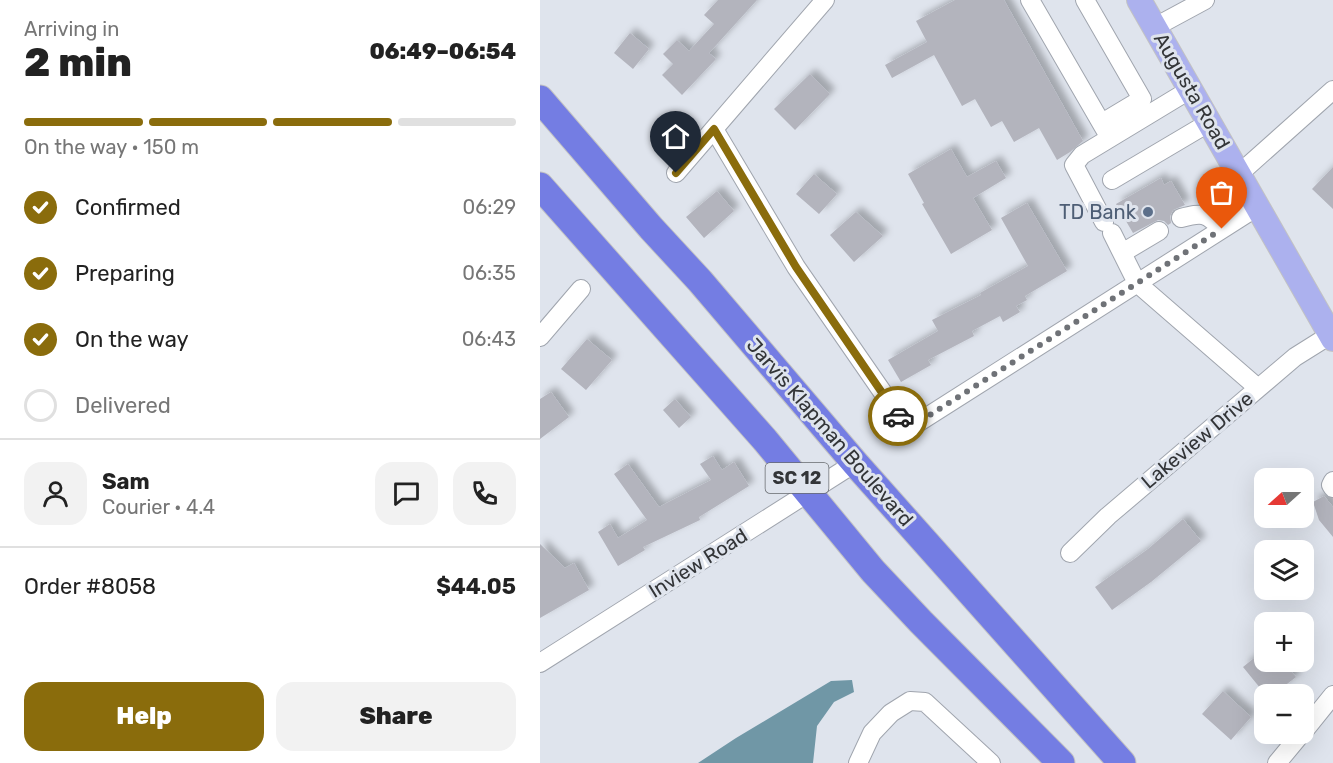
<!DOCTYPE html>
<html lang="en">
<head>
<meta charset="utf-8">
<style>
	body { margin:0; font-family:Rubik,sans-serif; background:#f2f2f2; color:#222; height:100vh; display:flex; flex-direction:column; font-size:22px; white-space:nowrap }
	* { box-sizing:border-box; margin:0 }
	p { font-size:20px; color:#767676 }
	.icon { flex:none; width:33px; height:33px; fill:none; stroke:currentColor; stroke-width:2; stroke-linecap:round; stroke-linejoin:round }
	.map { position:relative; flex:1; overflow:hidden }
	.sheet { display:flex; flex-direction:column; background:#fff; width:540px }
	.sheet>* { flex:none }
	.needle { width:39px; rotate:249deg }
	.buttons { position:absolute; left:714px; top:468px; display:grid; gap:12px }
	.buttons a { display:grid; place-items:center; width:60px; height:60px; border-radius:12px; background:#fff; box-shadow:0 6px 24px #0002; font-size:30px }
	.pin { position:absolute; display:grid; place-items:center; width:51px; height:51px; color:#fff; margin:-62px -26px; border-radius:50% 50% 50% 0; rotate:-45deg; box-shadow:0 0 6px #0007 }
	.pin .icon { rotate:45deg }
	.courier { position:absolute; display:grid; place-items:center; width:60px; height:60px; margin:-30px; border:4px solid #8a6c0c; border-radius:50%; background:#fff; color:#222; box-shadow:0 2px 8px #0007 }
	.head em { font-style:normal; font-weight:800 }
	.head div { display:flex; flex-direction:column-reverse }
	.head { display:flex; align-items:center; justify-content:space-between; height:102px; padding:0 24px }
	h1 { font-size:39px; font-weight:800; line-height:45px }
	.bar { display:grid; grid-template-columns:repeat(4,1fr); gap:9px 6px; align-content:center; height:72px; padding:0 24px }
	.bar i { height:8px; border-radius:4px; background:#e0e0e0 }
	.bar .active { background:#8a6c0c }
	.bar p { grid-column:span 4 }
	.line { display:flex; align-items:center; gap:15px; padding:0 24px; border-top:2px solid #e0e0e0 }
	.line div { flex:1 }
	.round { display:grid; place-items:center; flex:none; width:63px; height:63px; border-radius:18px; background:#f2f2f2 }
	ol { padding:0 24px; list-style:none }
	li { display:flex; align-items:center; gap:18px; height:66px }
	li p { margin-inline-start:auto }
	li .icon { padding:6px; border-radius:50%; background:#8a6c0c; color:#fff; stroke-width:4 }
	li:last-child { color:#767676 }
	li i { width:33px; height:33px; border:3px solid #e0e0e0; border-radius:50% }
	.primary-button { display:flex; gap:12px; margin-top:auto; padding:12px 24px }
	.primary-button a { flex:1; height:69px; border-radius:18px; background:#8a6c0c; color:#fff; font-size:24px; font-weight:800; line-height:69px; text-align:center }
	.primary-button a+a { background:#f2f2f2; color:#222 }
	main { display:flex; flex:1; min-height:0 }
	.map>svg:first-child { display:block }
</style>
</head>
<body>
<main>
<section class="sheet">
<div class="head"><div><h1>2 min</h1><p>Arriving in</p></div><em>06:49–06:54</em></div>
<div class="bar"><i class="active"></i><i class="active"></i><i class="active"></i><i></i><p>On the way · 150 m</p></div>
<ol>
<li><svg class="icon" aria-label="check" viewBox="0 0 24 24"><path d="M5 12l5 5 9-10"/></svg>Confirmed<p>06:29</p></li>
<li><svg class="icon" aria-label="check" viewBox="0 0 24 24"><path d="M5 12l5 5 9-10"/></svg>Preparing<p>06:35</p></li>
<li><svg class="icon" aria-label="check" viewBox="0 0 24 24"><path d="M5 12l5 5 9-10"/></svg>On the way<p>06:43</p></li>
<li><i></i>Delivered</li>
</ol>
<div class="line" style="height:108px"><a class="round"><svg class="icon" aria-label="person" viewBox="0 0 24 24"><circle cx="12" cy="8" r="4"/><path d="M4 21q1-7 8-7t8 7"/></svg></a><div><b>Sam</b><p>Courier · 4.4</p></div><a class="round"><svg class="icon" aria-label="chat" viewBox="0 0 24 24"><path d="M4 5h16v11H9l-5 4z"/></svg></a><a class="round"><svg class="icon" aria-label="phone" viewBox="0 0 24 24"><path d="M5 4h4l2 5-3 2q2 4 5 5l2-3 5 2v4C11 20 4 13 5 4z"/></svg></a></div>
<div class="line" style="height:78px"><div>Order #8058</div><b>$44.05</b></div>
<div class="primary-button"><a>Help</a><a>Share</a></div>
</section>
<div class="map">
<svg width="793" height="763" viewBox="0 0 793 763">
	<defs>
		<filter id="shadow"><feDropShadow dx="5.5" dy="-5.5" stdDeviation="3" flood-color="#0004"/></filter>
	</defs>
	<rect width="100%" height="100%" fill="#dfe4ed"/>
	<path fill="#7097a6" d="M312 680 314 692 294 702 277 726 273 763H158L196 738 291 681Z"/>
	<path fill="#b3b4bd" filter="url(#shadow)" d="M178 0H217L169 53 176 59 142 95 122 75 133 64 123 54 137 40 149 51 174 24 164 15Z
		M415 0H464L543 141 530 152 517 160 499 128 474 142 462 121 451 127 435 99 422 106 394 55 352 78 345 65 387 42 376 21Z
		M90 33 109 49 93 69 74 53Z
		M270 74 290 94 255 130 234 109Z
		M411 149 427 177 456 161 466 178 433 198 452 230 411 254 382 204 384 203 368 174Z
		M793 167V209L772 189Z
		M274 174 297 194 279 214 256 194Z
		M621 178 624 185 631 181 645 205 633 210 630 216 631 223 628 225 624 221 618 220 593 233 576 204Z
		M177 191 194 211 164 238 146 217Z
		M487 203 527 271 485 296 487 300 476 306 480 312 463 322 460 316 432 331 434 336 388 360 391 365 361 382 348 360 398 331 392 320 441 295 440 293 488 266 461 218Z
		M316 212 343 236 314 262 290 235Z
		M47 339 72 360 46 390 21 369Z
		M11 392 29 417 0 439V399Z
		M135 399 151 417 139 428 123 410Z
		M173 456 182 470 194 462 209 486 159 517 160 520 103 547 105 550 78 566 58 532 70 524 78 538 107 520 74 474 88 464 119 507 171 480 160 464Z
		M784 496 793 507V537L779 520 773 502Z
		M643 519 661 541 611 582 572 610 555 587 608 549Z
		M0 544 25 568 34 563 49 590 0 618Z
		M724 650V662H743L756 677 734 694H725L703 667Z
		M683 691 711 717 691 740 662 714Z"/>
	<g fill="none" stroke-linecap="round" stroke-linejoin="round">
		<g stroke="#a0a5ae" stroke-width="20">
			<path id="minor" d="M490 0 567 133
				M545 0 602 99 562 123
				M615 27 665 0
				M174 129 256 267 368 429 717 207
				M136 173 285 0
				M700 173 793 90
				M572 180 670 122
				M641 218C663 212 666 213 682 229
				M564 222 534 165 542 155 651 89
				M572 233 597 283 718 388
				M582 253 619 231
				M0 337 41 289
				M793 481 791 485 793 488
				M530 553 568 516 755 357 790 335
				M0 663 315 463
				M764 731 793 695
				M318 763 332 733 351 713 370 701 385 702 451 763
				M737 763 761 734"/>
		</g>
		<g stroke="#c2c2c3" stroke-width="26">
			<path id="major" d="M599 0 793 339"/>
		</g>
		<g stroke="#c2c2c3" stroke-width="29">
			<path id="highway" d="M0 99 111 228 160 281 315 463 582 763
				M0 186 225 440 333 571 381 622 521 763"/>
		</g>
		<use href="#minor" stroke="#fff" stroke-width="18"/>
		<use href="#major" stroke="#acb1ee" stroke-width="24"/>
		<use href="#highway" stroke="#747de3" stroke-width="27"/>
	</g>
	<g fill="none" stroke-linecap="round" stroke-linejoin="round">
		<path stroke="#6f7277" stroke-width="6" stroke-dasharray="0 10.8" d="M358 416 368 429 682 229"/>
		<path stroke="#8a6c0c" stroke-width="8" d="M136 173 174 129 256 267 358 416"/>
	</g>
	<circle fill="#5c6f8a" stroke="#dfe4ed" stroke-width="2" cx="608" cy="212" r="6"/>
	<g text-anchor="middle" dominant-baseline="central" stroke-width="6" stroke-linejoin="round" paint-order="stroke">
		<rect fill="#dfe4ed" stroke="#676a6e" stroke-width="1.5" x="225.5" y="463" width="63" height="30" rx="4.5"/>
		<g font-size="18" font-weight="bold" fill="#333538">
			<text x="257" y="478">SC 12</text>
		</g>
		<g font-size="20" fill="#333538" stroke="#dfe4ed">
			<text transform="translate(652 91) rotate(60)">Augusta Road</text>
			<text transform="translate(290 432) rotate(49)">Jarvis Klapman Boulevard</text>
			<text transform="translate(657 440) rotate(-40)">Lakeview Drive</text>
			<text transform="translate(158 563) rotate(-32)">Inview Road</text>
		</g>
		<g font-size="20" fill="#4e5e75" stroke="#dfe4ed" text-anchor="end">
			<text x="596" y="212">TD Bank</text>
		</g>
	</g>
</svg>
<div class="buttons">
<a><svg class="needle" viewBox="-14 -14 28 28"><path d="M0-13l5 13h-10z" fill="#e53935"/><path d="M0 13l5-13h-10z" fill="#767676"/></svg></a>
<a><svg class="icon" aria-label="layers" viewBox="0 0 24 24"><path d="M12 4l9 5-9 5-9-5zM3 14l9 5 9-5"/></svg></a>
<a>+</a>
<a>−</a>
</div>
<div class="pin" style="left:682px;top:229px;background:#ea580c"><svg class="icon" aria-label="bag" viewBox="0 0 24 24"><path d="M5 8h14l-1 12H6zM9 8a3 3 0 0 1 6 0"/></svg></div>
<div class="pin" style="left:136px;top:173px;background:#1f2937"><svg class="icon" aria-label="home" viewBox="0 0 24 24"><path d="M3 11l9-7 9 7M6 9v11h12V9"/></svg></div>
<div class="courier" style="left:358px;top:416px"><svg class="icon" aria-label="car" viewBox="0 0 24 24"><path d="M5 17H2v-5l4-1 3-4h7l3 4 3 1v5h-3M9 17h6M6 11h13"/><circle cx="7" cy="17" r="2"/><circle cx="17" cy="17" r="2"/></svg></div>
</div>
</main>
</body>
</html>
